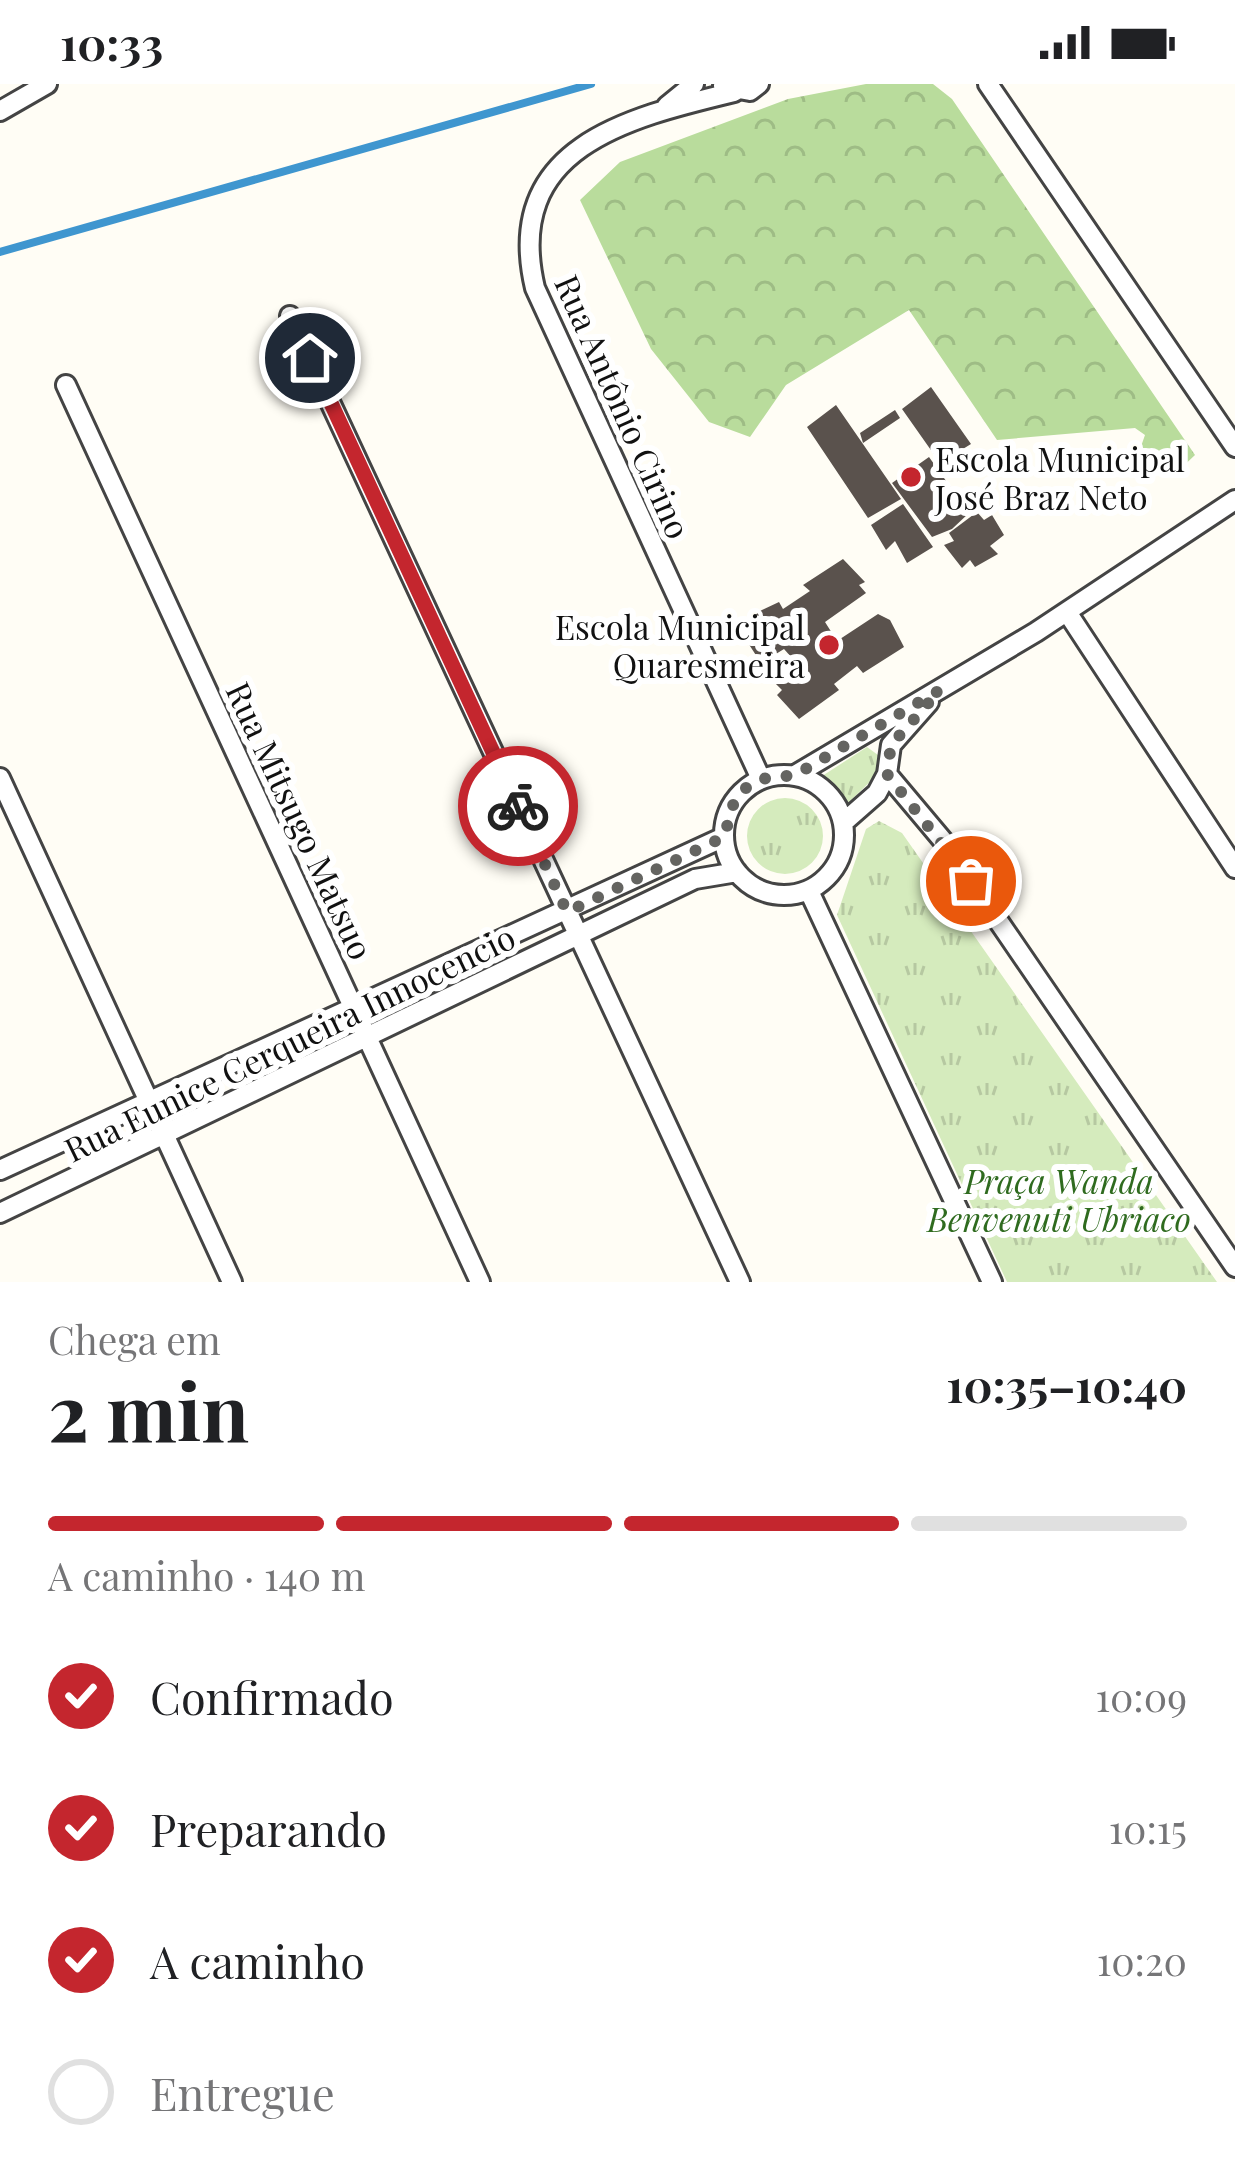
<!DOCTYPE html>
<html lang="pt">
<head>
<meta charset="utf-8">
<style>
	body { margin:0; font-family:"Playfair Display",serif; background:#f2f2f2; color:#202124; height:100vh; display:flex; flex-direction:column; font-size:45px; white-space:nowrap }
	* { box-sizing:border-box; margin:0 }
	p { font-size:39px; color:#757577 }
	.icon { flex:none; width:66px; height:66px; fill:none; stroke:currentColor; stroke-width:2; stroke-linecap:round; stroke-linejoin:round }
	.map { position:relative; height:1198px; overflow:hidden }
	.drawer { display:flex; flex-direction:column; background:#fff; flex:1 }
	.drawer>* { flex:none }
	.pin { position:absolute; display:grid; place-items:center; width:102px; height:102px; color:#fff; margin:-51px; border:6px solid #fff; border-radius:50%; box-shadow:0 3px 12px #0007 }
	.courier { position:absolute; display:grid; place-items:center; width:120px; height:120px; margin:-60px; border:9px solid #c4262e; border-radius:50%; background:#fff; color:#222; box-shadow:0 3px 15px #0007 }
	.headline em { font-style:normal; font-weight:700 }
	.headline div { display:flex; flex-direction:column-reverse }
	.headline { display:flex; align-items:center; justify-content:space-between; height:204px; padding:0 48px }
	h1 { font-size:78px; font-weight:700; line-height:90px }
	.bar { display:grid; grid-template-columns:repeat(4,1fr); gap:18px 12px; align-content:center; height:144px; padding:0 48px }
	.bar i { height:15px; border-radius:9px; background:#e0e0e0 }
	.bar .current { background:#c4262e }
	.bar p { grid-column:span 4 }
	ol { padding:0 48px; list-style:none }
	li { display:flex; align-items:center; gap:36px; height:132px }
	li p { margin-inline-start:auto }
	li .icon { padding:12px; border-radius:50%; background:#c4262e; color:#fff; stroke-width:4 }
	li:last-child { color:#757577 }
	li i { width:66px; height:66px; border:6px solid #e0e0e0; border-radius:50% }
	.status { display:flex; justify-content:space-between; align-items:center; height:84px; padding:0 60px; background:#fff; direction:ltr }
	.status svg { height:33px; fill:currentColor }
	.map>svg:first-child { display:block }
</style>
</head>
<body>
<div class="status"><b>10:33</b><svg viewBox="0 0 49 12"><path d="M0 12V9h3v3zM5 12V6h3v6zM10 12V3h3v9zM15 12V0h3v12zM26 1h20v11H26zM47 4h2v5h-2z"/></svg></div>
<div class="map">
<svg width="1235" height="1198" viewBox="0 0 1235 1198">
	<defs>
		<pattern id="grass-tufts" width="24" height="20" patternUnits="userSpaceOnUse" patternTransform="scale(3)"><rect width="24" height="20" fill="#d5ebbd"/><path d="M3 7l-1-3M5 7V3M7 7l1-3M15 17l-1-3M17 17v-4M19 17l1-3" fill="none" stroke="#b6c8a1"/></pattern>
		<pattern id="forest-crowns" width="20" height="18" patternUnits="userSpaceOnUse" patternTransform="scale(3)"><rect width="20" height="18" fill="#b9dc9c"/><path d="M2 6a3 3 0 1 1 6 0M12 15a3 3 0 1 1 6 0" fill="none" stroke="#9ebc85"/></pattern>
	</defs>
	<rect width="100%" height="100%" fill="#fffdf5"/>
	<path fill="url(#grass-tufts)" d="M867 663 878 671 876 692 846 721 816 696Z
		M747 752a38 38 0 1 1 76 0a38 38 0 1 1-76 0Z
		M879 737 902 749 1217 1198H1007L837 831 866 745Z"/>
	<path fill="url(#forest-crowns)" d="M866 0H933L952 15 1195 371 1174 391 1147 383 1138 371 1145 351 1135 344 997 356 909 226 786 301 750 353 709 338 651 265 580 116 620 78 788 15Z"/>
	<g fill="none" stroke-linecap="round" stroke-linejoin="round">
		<path stroke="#3f96cf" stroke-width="8" d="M0 168 591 0"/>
	</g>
	<path fill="#5a524d" d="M931 303 971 360 940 379 902 325Z
		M836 321 901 415 868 434 807 343Z
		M895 326 900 334 863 359 860 349Z
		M929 373 969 429 952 445 932 453 892 399Z
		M903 420 933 463 907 479 895 457 886 466 871 441Z
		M977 428 984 436 992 431 1004 451 990 462 998 470 975 483 970 476 962 484 944 461 954 457 949 449Z
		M843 475 865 498 859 501 866 509 825 538 837 557 878 530 890 536 904 563 863 589 857 582 834 600 839 606 799 635 777 611 782 606 775 599 800 583 784 565 761 579 739 545 760 527 779 518 783 525 810 507 803 501Z"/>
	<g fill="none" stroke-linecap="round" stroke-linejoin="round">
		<g stroke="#444" stroke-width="24">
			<path id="minor" d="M988 0 1235 363
				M723 2 750 7 759 0
				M734 8C626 34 502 64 535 204L761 695
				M667 22 694 0
				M0 27 47 0
				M290 232 740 1198
				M66 301 480 1198
				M1067 528 1235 784
				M887 690 945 759 1235 1183
				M724 751a60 60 0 1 1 120 0a60 60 0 1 1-120 0Z
				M795 691 1036 548 1235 416
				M0 694 232 1198
				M844 738 877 709 887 690 891 661 929 618
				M809 807 992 1198
				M0 1086 724 753
				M0 1129 695 795 737 788"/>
		</g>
		<use href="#minor" stroke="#fff" stroke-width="18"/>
	</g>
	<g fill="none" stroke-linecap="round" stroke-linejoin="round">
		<path stroke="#646461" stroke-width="12" stroke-dasharray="0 21.6" d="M518 722 567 828 724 753 734 718 746 704 761 695 795 691 940 606 891 661 887 690 971 797"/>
		<path stroke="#c4262e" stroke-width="15" d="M310 274 518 722"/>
	</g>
	<g fill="#c4262e" stroke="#fff" stroke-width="4.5">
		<circle cx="911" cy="393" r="12"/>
		<circle cx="829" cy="561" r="12"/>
	</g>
	<g text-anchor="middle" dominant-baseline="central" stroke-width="12" stroke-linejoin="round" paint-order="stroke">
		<g font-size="33" fill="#111" stroke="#fff">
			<text transform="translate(624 322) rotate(66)">Rua Antônio Cirino</text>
			<text transform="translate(301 736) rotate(65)">Rua Mitsugo Matsuo</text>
			<text transform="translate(289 958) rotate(-26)">Rua Eunice Cerqueira Innocencio</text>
		</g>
		<g font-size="33" fill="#111" stroke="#fff" text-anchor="start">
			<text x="935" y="374">Escola Municipal<tspan x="935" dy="38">José Braz Neto</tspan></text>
			<text x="805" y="542" text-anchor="end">Escola Municipal<tspan x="805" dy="38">Quaresmeira</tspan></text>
		</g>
		<g font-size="33" font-style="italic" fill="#2f6b1f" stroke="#fff">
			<text x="1059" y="1096">Praça Wanda<tspan x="1059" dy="38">Benvenuti Ubriaco</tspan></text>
		</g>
	</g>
</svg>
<div class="pin" style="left:971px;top:797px;background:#ea580c"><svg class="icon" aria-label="bag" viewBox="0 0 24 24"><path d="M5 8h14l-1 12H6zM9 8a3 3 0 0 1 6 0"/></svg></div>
<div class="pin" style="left:310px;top:274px;background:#1f2937"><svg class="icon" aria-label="home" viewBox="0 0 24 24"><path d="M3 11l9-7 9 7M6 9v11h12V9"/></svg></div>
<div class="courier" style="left:518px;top:722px"><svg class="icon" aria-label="bike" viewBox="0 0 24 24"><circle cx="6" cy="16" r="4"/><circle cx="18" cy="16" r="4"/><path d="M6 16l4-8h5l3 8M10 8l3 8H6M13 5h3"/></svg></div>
</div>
<section class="drawer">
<div class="headline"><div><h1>2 min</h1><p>Chega em</p></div><em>10:35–10:40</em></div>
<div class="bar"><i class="current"></i><i class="current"></i><i class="current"></i><i></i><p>A caminho · 140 m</p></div>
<ol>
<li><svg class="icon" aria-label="check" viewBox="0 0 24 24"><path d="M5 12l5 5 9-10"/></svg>Confirmado<p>10:09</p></li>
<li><svg class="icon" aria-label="check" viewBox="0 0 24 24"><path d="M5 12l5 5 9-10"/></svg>Preparando<p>10:15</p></li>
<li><svg class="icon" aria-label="check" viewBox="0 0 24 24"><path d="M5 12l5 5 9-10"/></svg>A caminho<p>10:20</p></li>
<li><i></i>Entregue</li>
</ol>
</section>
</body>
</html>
